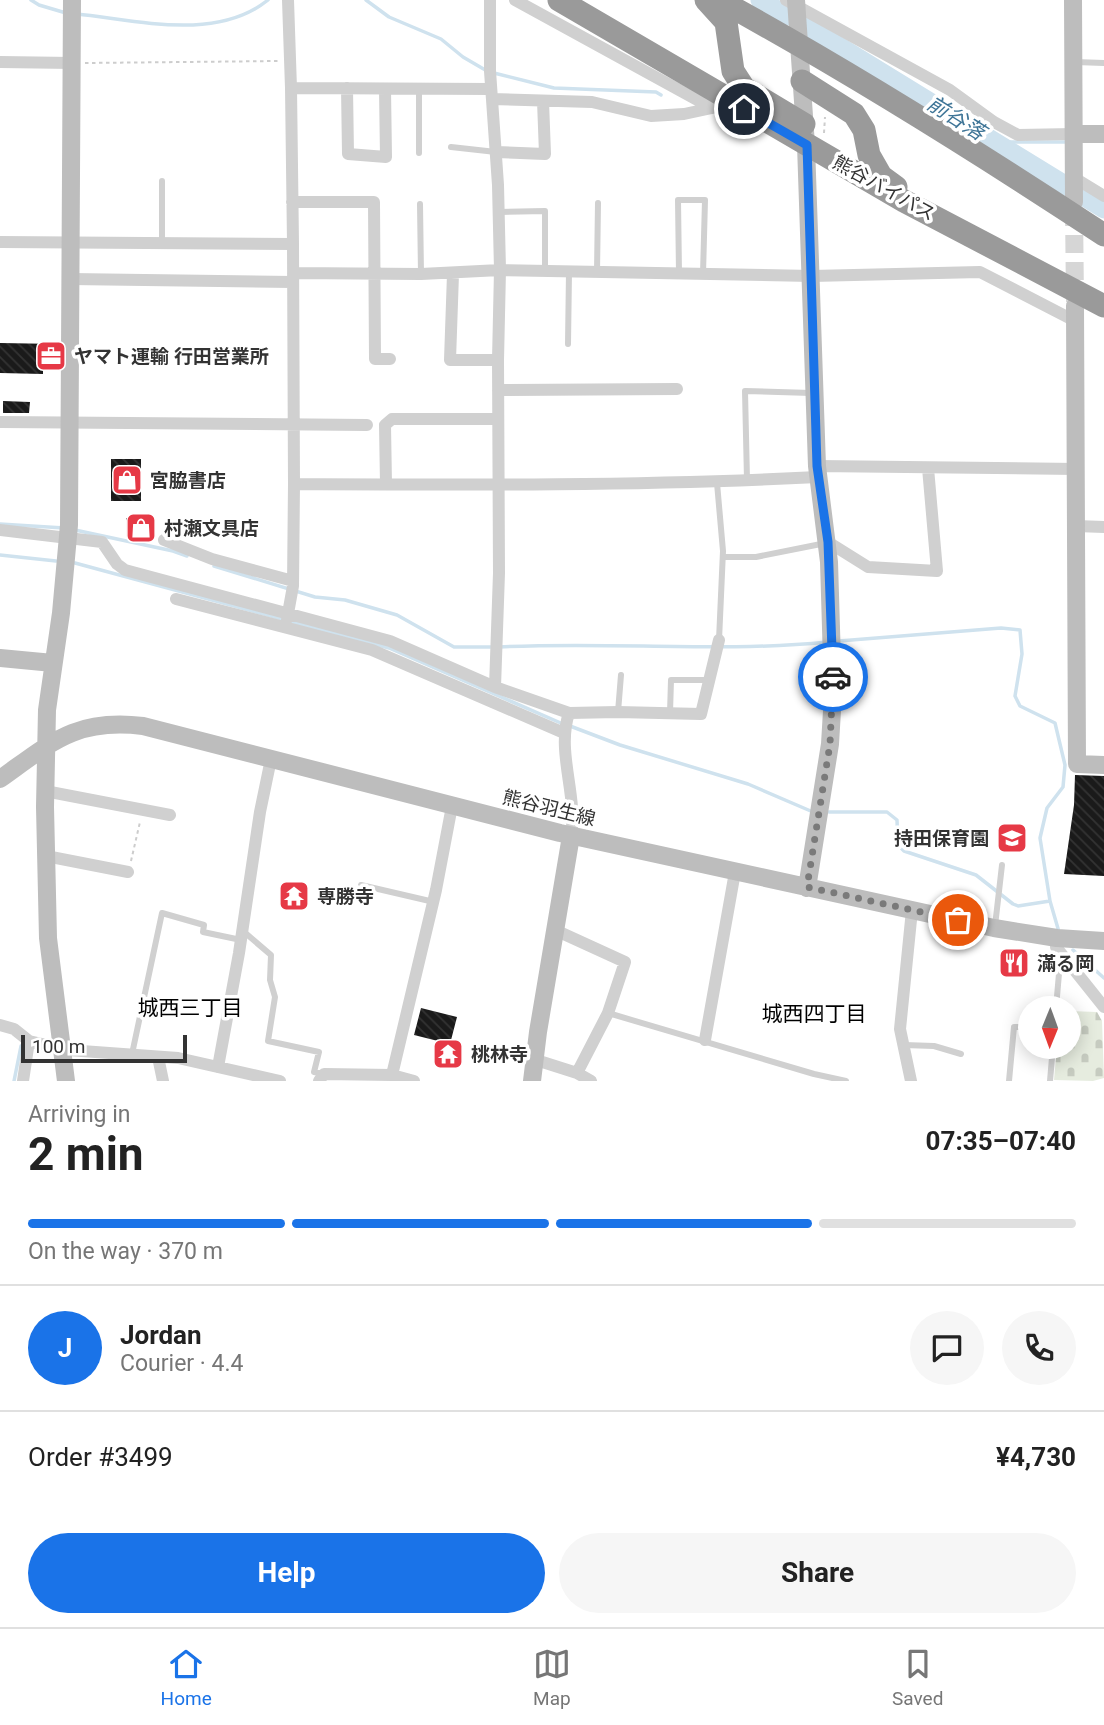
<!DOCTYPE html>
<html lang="en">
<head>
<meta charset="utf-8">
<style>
	body { margin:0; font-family:Roboto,"Noto Sans JP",sans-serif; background:#f6f6f6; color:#222; height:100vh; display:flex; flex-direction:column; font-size:26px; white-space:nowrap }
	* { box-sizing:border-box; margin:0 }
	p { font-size:23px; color:#767676 }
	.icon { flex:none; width:38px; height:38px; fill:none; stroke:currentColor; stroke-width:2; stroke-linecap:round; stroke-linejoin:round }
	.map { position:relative; height:1081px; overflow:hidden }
	.side { display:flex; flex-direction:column; background:#fff; flex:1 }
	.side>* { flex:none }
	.needle { width:46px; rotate:181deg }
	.buttons { position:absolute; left:1018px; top:996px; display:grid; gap:14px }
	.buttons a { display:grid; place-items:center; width:63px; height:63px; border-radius:50%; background:#fff; box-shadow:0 4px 18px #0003; font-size:35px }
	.scale { position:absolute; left:21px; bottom:18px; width:166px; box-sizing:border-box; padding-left:7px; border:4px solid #333; border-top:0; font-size:19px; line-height:24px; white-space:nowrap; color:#333; -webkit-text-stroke:5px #fff; paint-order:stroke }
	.pin { position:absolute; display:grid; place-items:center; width:60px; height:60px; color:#fff; margin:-30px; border:4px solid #fff; border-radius:50%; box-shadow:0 2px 7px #0007 }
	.courier { position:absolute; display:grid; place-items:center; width:70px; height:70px; margin:-35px; border:5px solid #1a73e8; border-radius:50%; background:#fff; color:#222; box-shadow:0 2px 9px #0007 }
	.summary em { font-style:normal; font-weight:700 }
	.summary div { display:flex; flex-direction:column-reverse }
	.summary { display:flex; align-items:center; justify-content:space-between; height:119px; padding:0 28px }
	h1 { font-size:46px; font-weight:700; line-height:52px }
	.bar { display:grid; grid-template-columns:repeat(4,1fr); gap:10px 7px; align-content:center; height:84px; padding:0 28px }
	.bar i { height:9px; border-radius:5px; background:#e0e0e0 }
	.bar .active { background:#1a73e8 }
	.bar p { grid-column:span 4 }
	.line { display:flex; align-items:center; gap:18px; padding:0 28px; border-top:2px solid #e0e0e0 }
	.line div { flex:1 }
	.round { display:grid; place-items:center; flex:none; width:74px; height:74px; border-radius:37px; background:#f6f6f6 }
	.action { display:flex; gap:14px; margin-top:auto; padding:14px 28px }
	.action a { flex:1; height:80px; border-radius:42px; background:#1a73e8; color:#fff; font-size:28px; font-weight:700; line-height:80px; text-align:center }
	.action a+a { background:#f6f6f6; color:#222 }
	.tabs { display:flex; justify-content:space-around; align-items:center; height:98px; border-top:2px solid #e0e0e0; background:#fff; font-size:19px; color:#767676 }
	.tabs a { display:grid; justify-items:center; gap:4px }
	.tabs .active { color:#1a73e8 }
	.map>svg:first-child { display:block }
</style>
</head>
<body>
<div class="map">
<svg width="1104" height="1081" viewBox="0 0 1104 1081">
	<defs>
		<pattern id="cemetery-stones" width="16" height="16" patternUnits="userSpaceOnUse" patternTransform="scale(1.75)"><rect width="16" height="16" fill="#e6ecdf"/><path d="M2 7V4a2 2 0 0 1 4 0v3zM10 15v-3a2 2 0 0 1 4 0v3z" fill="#c6cbc0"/></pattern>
		<pattern id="building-back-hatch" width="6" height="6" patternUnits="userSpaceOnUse" patternTransform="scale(1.75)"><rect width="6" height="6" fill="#1a1a1a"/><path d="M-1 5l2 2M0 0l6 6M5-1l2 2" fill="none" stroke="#333"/></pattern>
	</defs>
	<rect width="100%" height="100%" fill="#fff"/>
	<path fill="url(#cemetery-stones)" d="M1069 1011 1097 1012 1102 1021 1104 1078 1093 1081 1054 1080 1057 1047 1069 1046Z"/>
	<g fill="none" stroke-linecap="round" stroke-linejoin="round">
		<path stroke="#cfe2ee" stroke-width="3.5" d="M31 0 39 5 66 13
			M366 0 389 17 441 39 463 57 487 71
			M77 14C136 20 216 42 268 0
			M494 73 554 88 656 92 661 95
			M995 142H1070
			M0 524 64 528
			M75 530 173 551 187 556
			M0 555 56 561
			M75 563 389 648 563 724
			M214 566 315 597 345 600 397 615 454 647H492
			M839 641 1001 628 1020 630 1022 654 1015 696 1020 706 1055 723 1065 765 1063 787 1047 808 1040 838 1050 901 1059 932
			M499 647C609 641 718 653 827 642
			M570 726 620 745 748 784 813 812
			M829 812H887L897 820 898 845 904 851 976 875 1013 904 1018 906 1050 901
			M1073 950 1104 978
			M14 1081 21 1046"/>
		<path stroke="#cfe2ee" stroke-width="19" d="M760 0 788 16
			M808 27 1104 209"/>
	</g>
	<path fill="url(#building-back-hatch)" d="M0 343 59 344 58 369H43V374L0 373Z
		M3 401 30 402 29 413H3Z
		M111 459H141V501H111Z
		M126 518 154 519V540L126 536Z
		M1075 775 1104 776V876L1064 874 1074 805Z
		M421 1008 457 1017 450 1044 414 1035Z"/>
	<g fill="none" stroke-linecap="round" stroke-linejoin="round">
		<path stroke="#d6d6d6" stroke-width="18" stroke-dasharray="18 9" stroke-linecap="butt" d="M1074 208 1075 302"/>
		<path stroke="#cdcdcd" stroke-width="2" stroke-dasharray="3.5 3.5" stroke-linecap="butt" d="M85 63 279 61
			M824 133 825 117
			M131 861 140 822"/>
		<path stroke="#d0d0d0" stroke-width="6" d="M1075 62 1104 63
			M419 89V153
			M451 147 496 152
			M162 181V243
			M420 204 421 274
			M499 212 545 211V271
			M597 272 598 203
			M679 273 678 200H705L703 274
			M568 344 569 272
			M747 480 745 391 811 393
			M717 483 723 551 719 640
			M723 557H756L826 543
			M618 712 621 675
			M670 713 671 680H708
			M361 885 434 902
			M995 926 1002 865
			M243 931 271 955 270 980 275 997 268 1041 319 1052 314 1072 324 1074
			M1056 1008 1060 962 1065 959
			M608 1013 814 1074 846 1081
			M904 1045 934 1046 961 1054
			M132 1054 162 913 204 925 203 932 241 940
			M1009 1081 1014 1027H1031
			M1050 1081 1053 1046"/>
		<path stroke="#d0d0d0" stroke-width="12" d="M288 0 291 88
			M490 0V71L498 185 500 270 498 360 499 573 495 687
			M515 0 712 108
			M786 0 950 90 994 122 1018 135 1074 134
			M0 62 73 63
			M347 88 348 154 386 157 385 89
			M492 99 592 102 651 116 684 114 712 108 724 97
			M496 152 545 154 543 101
			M1073 177 1104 196
			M292 202H374L375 359H390
			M0 242 293 244 294 484C469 485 643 486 818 477
			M293 244 291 88 491 89
			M293 273 421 274 500 270 812 276 980 272 1075 321
			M453 274 450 360H498
			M70 279 292 282
			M498 390 677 389
			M0 422 367 425
			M817 466 1077 469
			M386 484 385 425 392 419H498
			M1076 526 1104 527
			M0 530 102 542 117 564 125 570 390 641 495 687 569 713C556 752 578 795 571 836
			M164 540 212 559 293 581
			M828 542 868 567 937 571 928 468
			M176 599 372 650 564 733
			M287 619 293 586 294 484
			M569 713 618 712 701 714 719 640
			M45 791 170 815
			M46 856 128 872
			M555 930 625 962 608 1013 577 1073
			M1057 938 1056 947 1104 1007
			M0 1025 14 1029 29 1041 68 1050 178 1058 280 1081
			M705 1040 735 872
			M158 1057 163 1081
			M533 1059 577 1073 591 1081
			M218 1067 239 953 260 812 271 759
			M392 1075 436 890 452 806
			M23 1081 29 1041
			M319 1081 324 1074 392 1075 414 1081
			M911 1081 900 1029 912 910"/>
		<path stroke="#bdbdbd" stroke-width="18" d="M796 0 806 145 817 466 829 562 833 694 830 744 807 888
			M1073 0 1074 202
			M1074 134H1104
			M1075 306 1077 764 1104 765
			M0 658 53 663
			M0 779C52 742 76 718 143 726L560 833 994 928 1057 938 1104 941
			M66 1081 48 938 45 807 47 710 61 613 69 525 72 0
			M532 1081 538 1032 571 836"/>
		<path stroke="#9a9a9a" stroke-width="23" d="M559 0 904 201 1104 306
			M706 0 726 22 733 71 744 88 804 124
			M719 0C851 72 978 152 1104 235
			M802 81 854 114 864 130 869 155 881 176 896 187"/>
	</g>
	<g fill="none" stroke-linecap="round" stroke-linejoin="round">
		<path stroke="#7a7a7a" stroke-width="7" stroke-dasharray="0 12.6" d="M833 677 830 744 807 887 958 920"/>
		<path stroke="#1a73e8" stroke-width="9" d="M744 109 807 145 817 466 828 542 833 677"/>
	</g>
	<defs>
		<g id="office-square" transform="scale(1.575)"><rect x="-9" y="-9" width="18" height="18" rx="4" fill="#e63946" stroke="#fff"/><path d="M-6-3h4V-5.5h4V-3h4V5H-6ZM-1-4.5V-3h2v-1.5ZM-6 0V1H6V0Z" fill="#fff"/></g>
		<g id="shop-square" transform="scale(1.575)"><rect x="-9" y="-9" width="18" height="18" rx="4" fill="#e63946" stroke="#fff"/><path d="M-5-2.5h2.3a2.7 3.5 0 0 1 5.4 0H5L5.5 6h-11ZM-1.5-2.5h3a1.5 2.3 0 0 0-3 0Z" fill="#fff"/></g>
		<g id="school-square" transform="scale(1.575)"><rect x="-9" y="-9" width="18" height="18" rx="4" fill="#e63946" stroke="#fff"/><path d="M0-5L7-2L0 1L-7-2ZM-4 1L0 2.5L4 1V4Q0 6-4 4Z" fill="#fff"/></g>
		<g id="temple-square" transform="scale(1.575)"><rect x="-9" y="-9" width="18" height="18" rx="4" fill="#e63946" stroke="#fff"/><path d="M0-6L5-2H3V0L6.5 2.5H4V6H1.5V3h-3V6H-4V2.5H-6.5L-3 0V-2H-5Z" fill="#fff"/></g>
		<g id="restaurant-square" transform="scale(1.575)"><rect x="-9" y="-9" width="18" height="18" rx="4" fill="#e63946" stroke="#fff"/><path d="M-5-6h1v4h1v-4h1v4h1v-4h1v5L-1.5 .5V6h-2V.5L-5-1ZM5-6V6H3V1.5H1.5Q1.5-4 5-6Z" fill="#fff"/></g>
	</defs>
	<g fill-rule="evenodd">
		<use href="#office-square" x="51" y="356"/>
		<use href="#shop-square" x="127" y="480"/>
		<use href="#shop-square" x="141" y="528"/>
		<use href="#school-square" x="1012" y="838"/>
		<use href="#temple-square" x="294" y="896"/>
		<use href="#restaurant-square" x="1014" y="963"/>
		<use href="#temple-square" x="448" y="1054"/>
	</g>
	<g text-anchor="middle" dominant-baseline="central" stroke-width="7" stroke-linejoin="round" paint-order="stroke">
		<g font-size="19" fill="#333" stroke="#fff">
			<text transform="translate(884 188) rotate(29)">熊谷バイパス</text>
			<text transform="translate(549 808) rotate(14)">熊谷羽生線</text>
		</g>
		<g font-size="19" font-weight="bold" fill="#333" stroke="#fff" text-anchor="start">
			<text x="74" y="356">ヤマト運輸 行田営業所</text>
			<text x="150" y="480">宮脇書店</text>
			<text x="164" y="528">村瀬文具店</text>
			<text x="989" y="838" text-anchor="end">持田保育園</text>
			<text x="317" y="896">専勝寺</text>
			<text x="1037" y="963">滿る岡</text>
			<text x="471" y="1054">桃林寺</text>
		</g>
		<g font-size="21" font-style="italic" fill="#3f7597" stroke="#fff">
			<text transform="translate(956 118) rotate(32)">前谷落</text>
		</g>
		<g font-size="21" fill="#000" stroke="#fff">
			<text x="190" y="1008">城西三丁目</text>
			<text x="814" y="1014">城西四丁目</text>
		</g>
	</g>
</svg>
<div class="buttons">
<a><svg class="needle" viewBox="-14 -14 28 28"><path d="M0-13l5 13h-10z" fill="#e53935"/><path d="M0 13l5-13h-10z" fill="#767676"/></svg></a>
</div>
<div class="scale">100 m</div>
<div class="pin" style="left:958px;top:920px;background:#ea580c"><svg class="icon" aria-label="bag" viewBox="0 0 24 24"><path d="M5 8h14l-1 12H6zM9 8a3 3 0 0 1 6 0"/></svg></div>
<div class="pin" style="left:744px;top:109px;background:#1f2937"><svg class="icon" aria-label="home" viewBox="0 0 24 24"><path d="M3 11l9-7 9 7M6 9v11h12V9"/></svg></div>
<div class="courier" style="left:833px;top:677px"><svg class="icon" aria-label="car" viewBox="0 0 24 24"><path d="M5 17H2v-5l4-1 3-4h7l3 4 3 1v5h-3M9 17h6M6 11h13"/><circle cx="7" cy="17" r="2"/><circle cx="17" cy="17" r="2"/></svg></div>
</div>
<section class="side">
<div class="summary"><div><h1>2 min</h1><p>Arriving in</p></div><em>07:35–07:40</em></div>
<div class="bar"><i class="active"></i><i class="active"></i><i class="active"></i><i></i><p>On the way · 370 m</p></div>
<div class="line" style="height:126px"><b class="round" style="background:#1a73e8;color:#fff">J</b><div><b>Jordan</b><p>Courier · 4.4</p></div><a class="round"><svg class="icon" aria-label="chat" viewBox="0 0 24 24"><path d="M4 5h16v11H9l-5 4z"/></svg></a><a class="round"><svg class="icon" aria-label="phone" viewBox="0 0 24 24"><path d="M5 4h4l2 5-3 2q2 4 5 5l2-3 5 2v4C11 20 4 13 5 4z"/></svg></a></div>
<div class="line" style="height:91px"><div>Order #3499</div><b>¥4,730</b></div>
<div class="action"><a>Help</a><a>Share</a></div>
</section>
<nav class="tabs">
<a class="active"><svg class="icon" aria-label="home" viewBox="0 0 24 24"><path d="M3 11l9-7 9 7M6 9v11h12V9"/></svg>Home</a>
<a><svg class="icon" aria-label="map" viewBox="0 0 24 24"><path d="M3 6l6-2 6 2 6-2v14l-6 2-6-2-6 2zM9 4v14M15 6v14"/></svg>Map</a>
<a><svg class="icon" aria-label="saved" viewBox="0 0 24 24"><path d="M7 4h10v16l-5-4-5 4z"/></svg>Saved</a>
</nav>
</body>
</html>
